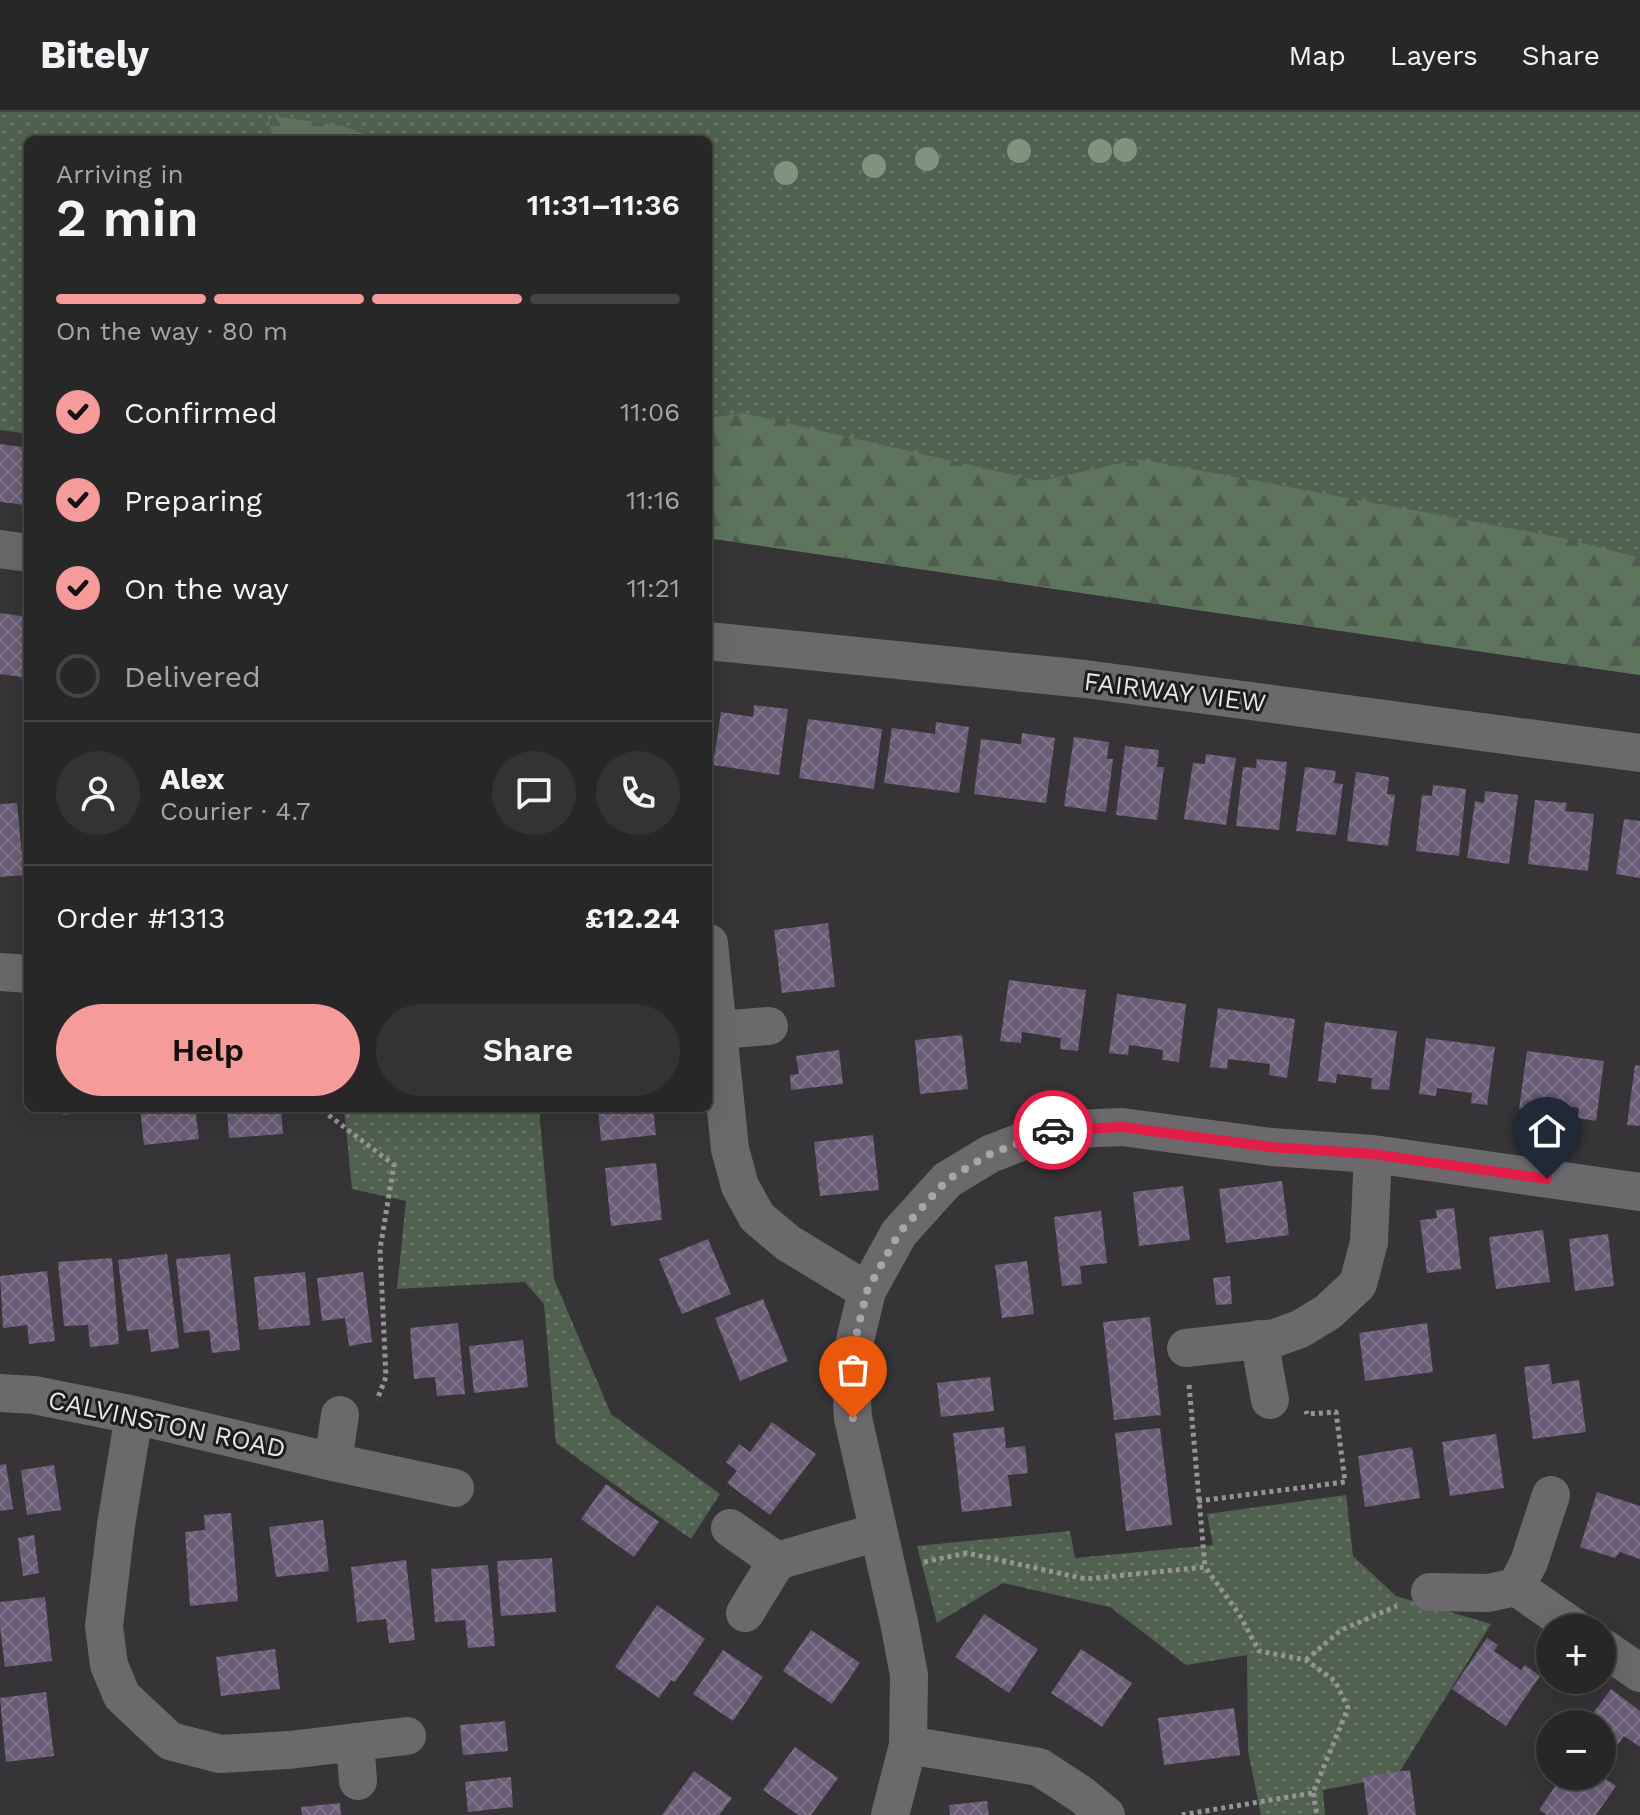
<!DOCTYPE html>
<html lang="en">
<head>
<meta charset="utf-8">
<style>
	body { margin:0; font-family:"Work Sans",sans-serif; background:#343334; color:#f1f3f6; height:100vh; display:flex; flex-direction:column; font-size:30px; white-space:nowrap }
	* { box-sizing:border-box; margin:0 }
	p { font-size:26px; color:#a5a5a8 }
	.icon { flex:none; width:44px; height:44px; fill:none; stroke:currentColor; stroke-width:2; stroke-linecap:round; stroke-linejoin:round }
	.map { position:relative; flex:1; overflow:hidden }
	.drawer { position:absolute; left:24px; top:24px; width:688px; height:976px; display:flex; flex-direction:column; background:#282728; border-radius:12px; box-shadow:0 8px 32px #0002,0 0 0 2px #444445 }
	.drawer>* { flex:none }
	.fabs { position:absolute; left:1536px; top:1502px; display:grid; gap:16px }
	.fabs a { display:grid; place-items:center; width:80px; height:80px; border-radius:50%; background:#282728; box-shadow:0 8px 32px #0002,0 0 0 2px #444445; font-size:40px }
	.pin { position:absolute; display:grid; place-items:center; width:68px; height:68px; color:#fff; margin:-82px -34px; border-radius:50% 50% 50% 0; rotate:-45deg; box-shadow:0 0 8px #0007 }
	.pin .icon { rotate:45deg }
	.courier { position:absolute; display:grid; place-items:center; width:80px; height:80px; margin:-40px; border:6px solid #e11d48; border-radius:50%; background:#fff; color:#222; box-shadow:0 2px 10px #0007 }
	.head em { font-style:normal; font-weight:600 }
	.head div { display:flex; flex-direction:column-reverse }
	.head { display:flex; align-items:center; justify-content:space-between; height:136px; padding:0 32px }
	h1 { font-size:52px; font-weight:600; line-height:60px }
	.bar { display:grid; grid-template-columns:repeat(4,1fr); gap:12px 8px; align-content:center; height:96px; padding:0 32px }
	.bar i { height:10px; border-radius:6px; background:#444445 }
	.bar .active { background:#f59b99 }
	.bar p { grid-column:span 4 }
	.line { display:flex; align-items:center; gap:20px; padding:0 32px; border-top:2px solid #444445 }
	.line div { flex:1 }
	.round { display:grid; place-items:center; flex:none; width:84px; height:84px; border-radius:42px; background:#343334 }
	ol { padding:0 32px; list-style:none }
	li { display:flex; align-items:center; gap:24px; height:88px }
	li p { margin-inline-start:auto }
	li .icon { padding:8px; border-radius:50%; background:#f59b99; color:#111; stroke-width:4 }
	li:last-child { color:#a5a5a8 }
	li i { width:44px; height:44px; border:4px solid #444445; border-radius:50% }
	.button { display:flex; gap:16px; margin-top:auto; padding:16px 32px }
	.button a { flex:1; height:92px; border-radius:48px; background:#f59b99; color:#111; font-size:32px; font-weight:600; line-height:92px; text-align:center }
	.button a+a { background:#343334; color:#f1f3f6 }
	header { display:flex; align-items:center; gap:48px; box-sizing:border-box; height:112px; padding:0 40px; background:#282728; border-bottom:2px solid #444445 }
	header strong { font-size:38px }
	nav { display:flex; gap:44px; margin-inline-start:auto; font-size:28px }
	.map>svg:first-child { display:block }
</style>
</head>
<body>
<header>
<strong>Bitely</strong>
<nav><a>Map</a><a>Layers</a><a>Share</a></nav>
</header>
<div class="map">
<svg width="1640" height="1703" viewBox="0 0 1640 1703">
	<defs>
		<pattern id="green-dots" width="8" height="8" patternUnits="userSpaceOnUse" patternTransform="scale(2)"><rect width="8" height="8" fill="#506150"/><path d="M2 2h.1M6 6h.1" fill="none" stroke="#697869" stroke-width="1.8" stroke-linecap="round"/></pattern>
		<pattern id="forest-firs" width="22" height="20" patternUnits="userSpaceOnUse" patternTransform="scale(2)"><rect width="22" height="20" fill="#5d745d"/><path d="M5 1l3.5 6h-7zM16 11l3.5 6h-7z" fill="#515c51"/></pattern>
		<pattern id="building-cross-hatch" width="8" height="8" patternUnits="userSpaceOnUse" patternTransform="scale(2)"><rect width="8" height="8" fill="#6a5c77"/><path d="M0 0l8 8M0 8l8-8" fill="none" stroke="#7f738a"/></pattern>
	</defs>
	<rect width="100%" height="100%" fill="#363436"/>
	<path fill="url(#green-dots)" d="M0 0H1640V563L708 426V28H28V322L0 318Z
		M344 996H539L554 1167 611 1302 720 1382 691 1427 556 1331 544 1192 525 1170 397 1177 406 1089 352 1077Z
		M1346 1383 1353 1444 1396 1484 1491 1512 1397 1664 1323 1678 1325 1703H1261L1248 1639 1247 1543 1186 1553 1110 1495 1003 1471 937 1511 917 1434 1070 1419 1075 1446 1213 1433 1207 1402Z"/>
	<path fill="url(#forest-firs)" d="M267 3 343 14 381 28H274Z
		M743 301 1040 369 1139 347 1568 427 1640 446V563L708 426V306Z"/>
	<path fill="url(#building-cross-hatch)" d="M0 332 28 336V368L25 393 0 390Z
		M0 501 28 505V566L0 562Z
		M754 593 788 597 779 663 713 653 721 600 753 605Z
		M808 607 882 617 874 677 799 666Z
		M936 610 969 615 959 681 884 671 892 616 935 622Z
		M1022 621 1055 626 1046 691 974 682 981 627 1021 632Z
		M1074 625 1109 630 1107 647H1113L1106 700 1064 694Z
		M1125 634 1159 638 1157 655H1164L1157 708 1116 703Z
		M1206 642 1236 646 1226 713 1184 707 1193 651 1205 652Z
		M1257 647 1287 650 1279 718 1236 714 1243 655 1256 656Z
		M1305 655 1336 659 1334 671 1343 672 1336 723 1296 719Z
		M1356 660 1389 665 1387 682 1395 683 1388 734 1347 729Z
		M1433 673 1466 677 1459 744 1416 739 1422 683 1432 684Z
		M1485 679 1518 683 1509 752 1467 746 1475 689 1484 691Z
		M1535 688 1567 691 1565 699 1594 702 1588 759 1528 752Z
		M17 691 24 763 0 765V692Z
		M1624 707 1640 709V766L1616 762Z
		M828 811 835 875 782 881 774 818Z
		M1009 868 1086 878 1078 939 1060 937 1061 926 1022 920 1021 931 1000 929Z
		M1117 882 1186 892 1179 950 1162 948 1163 938 1129 933 1128 943 1109 941Z
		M1218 896 1295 907 1287 966 1269 963 1270 952 1228 947 1227 957 1210 955Z
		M1325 910 1397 919 1389 978 1371 977 1372 966 1337 962 1336 971 1318 969Z
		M962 923 968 977 920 982 915 928Z
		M1426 926 1495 935 1487 993 1471 991 1472 981 1437 976 1436 984 1419 982Z
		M839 938 843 972 791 978 790 963 799 962 796 944Z
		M1527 939 1604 949 1596 1009 1578 1006 1579 996 1537 990 1535 1000 1519 997Z
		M1635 953 1640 954V1014L1627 1013Z
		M62 996H108V998L63 1003Z
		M140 996H195L199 1027 144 1033Z
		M227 996H281L283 1022 229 1026Z
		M598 996H653L656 1023 601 1029Z
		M873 1023 879 1078 820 1084 814 1030Z
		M656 1051 662 1108 611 1114 605 1056Z
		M1282 1069 1289 1123 1226 1131 1219 1077Z
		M1183 1074 1190 1128 1139 1134 1133 1080Z
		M1454 1096 1461 1157 1427 1161 1420 1108 1437 1106 1436 1098Z
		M1101 1099 1107 1151 1080 1154 1082 1172 1062 1174 1054 1105Z
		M1543 1118 1550 1170 1496 1177 1489 1125Z
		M1608 1122 1614 1174 1575 1179 1569 1127Z
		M708 1127 731 1182 682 1202 659 1147Z
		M167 1142 179 1236 151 1240 148 1217 127 1219 118 1148Z
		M230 1142 240 1238 212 1241 209 1218 184 1221 176 1147Z
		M112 1146 119 1232 90 1235 88 1213 64 1214 58 1150Z
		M1027 1149 1034 1202 1002 1206 995 1153Z
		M47 1159 55 1229 29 1232 27 1213 3 1216 0 1164Z
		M305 1160 310 1213 259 1218 254 1165Z
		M363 1160 372 1230 349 1234 345 1206 322 1209 317 1166Z
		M1230 1164 1232 1192 1216 1193 1213 1166Z
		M763 1187 788 1249 740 1269 715 1206Z
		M1150 1205 1161 1303 1114 1308 1103 1210Z
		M458 1211 465 1282 437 1284 435 1265 414 1267 410 1216Z
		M1427 1211 1433 1260 1365 1269 1359 1221Z
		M523 1228 528 1275 474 1281 469 1234Z
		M1549 1252 1552 1272 1579 1268 1586 1320 1533 1327 1524 1255Z
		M990 1265 994 1299 941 1305 937 1271Z
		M772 1310 816 1342 770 1403 727 1371 737 1359 726 1350 739 1332 750 1340Z
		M1004 1315 1006 1336 1025 1334 1028 1361 1008 1363 1012 1394 962 1400 953 1321Z
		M1160 1316 1172 1413 1126 1419 1115 1321Z
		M1496 1322 1504 1376 1450 1384 1442 1330Z
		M1412 1335 1420 1386 1365 1395 1358 1344Z
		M6 1352 13 1397 0 1399V1353Z
		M54 1353 61 1398 27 1403 21 1358Z
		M606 1372 659 1410 634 1445 581 1407Z
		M1597 1380 1640 1394V1447L1620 1440 1615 1446 1580 1435Z
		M231 1401 238 1489 190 1494 185 1420 205 1418 204 1403Z
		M323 1408 329 1459 276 1465 269 1415Z
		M34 1423 39 1461 23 1464 18 1426Z
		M552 1446 556 1500 501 1504 497 1449Z
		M406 1448 415 1528 389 1531 386 1507 357 1510 351 1455Z
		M488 1453 495 1534 468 1536 465 1508 435 1510 431 1457Z
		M45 1485 52 1549 5 1555 0 1515V1490Z
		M657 1493 705 1527 675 1570 671 1568 659 1586 615 1555Z
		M984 1502 1038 1537 1009 1581 955 1545Z
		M811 1518 860 1551 832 1592 783 1559Z
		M1487 1526 1498 1533 1494 1539 1521 1558 1525 1553 1540 1564 1506 1614 1452 1577Z
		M275 1537 280 1577 221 1584 216 1545Z
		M1081 1537 1132 1571 1102 1615 1051 1581Z
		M723 1538 763 1565 733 1609 693 1582Z
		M1611 1577 1640 1599V1635L1624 1624 1607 1647 1602 1644V1612H1585Z
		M46 1580 54 1644 6 1650 0 1586Z
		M1234 1596 1240 1643 1164 1653 1158 1606Z
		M505 1609 508 1639 463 1643 460 1613Z
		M795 1635 838 1666 811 1703H798L763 1678Z
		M1410 1658 1416 1703H1368L1363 1665Z
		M694 1659 732 1686 719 1703H662Z
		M1562 1664H1601L1616 1674 1596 1703H1547L1539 1698Z
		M511 1665 513 1695 468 1700 465 1670Z
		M987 1689 989 1703H950L949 1693Z
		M340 1691 341 1703H302L301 1695Z"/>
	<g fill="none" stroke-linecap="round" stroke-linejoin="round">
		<path stroke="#969496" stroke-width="5" stroke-dasharray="4 4" stroke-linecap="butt" d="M327 996V1002L394 1053 380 1137 386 1265 377 1288
			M1189 1273 1205 1455
			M1198 1389 1345 1370 1336 1300 1307 1302 1306 1299
			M924 1450 967 1441 1086 1467 1205 1455 1239 1502 1259 1539 1306 1548 1335 1569 1348 1596 1313 1681 1181 1703
			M1306 1548 1341 1518 1397 1494
			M1313 1681 1317 1703"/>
		<path stroke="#6b696c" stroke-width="38" d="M0 437 28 441
			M708 529 1085 567 1640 641
			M709 831 730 1037 740 1074 757 1105 788 1131 867 1179
			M0 860 28 862
			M718 918 769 914
			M1259 1227 1270 1288
			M1186 1236 1275 1226 1300 1217 1328 1200 1358 1172 1369 1130 1373 1042
			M0 1281 34 1283 134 1303 333 1350 455 1376
			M134 1303 116 1413 104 1514 109 1553 122 1584 170 1629 220 1642 289 1638 407 1624
			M333 1350 340 1303
			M730 1416 777 1449 745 1501
			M777 1449 878 1420
			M1516 1475 1575 1516
			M1430 1480 1488 1481 1516 1475 1529 1450 1551 1383
			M1602 1535 1640 1561
			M355 1630 358 1669
			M908 1633 1039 1655 1082 1683 1106 1703
			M890 1703 908 1633 909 1563 899 1510 853 1306 850 1249 867 1179 899 1121 947 1068 990 1042 1052 1018 1122 1015 1271 1035 1373 1042 1640 1080"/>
	</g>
	<g fill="#7e947e">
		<circle cx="1125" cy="38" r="12"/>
		<circle cx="1019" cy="39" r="12"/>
		<circle cx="1100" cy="39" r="12"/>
		<circle cx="927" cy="47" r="12"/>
		<circle cx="874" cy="54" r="12"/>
		<circle cx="786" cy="61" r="12"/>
	</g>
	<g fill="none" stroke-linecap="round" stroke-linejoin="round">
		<path stroke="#a8a6a8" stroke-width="8" stroke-dasharray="0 14.4" d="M853 1306 850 1249 867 1179 899 1121 947 1068 990 1042 1053 1018"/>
		<path stroke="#e11d48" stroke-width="10" d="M1053 1018 1122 1015 1271 1035 1373 1042 1547 1067"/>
	</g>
	<g text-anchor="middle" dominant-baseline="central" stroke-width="6" stroke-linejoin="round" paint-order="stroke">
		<g font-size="26" fill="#e6e4e6" stroke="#1d1c1d">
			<text transform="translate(1175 580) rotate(7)">FAIRWAY VIEW</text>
			<text transform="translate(167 1312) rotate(12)">CALVINSTON ROAD</text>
		</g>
	</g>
</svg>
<div class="fabs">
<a>+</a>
<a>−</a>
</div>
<div class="pin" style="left:853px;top:1306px;background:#ea580c"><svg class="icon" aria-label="bag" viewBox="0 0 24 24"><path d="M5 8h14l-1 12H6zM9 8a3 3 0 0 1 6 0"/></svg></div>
<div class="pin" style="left:1547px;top:1067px;background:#1f2937"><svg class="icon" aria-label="home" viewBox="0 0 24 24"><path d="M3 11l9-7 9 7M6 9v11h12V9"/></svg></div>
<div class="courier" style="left:1053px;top:1018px"><svg class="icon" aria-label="car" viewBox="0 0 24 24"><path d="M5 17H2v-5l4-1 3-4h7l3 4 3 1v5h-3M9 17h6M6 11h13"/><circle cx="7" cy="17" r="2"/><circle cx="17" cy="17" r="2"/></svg></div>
<section class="drawer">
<div class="head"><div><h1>2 min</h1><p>Arriving in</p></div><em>11:31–11:36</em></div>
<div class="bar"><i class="active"></i><i class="active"></i><i class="active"></i><i></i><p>On the way · 80 m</p></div>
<ol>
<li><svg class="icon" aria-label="check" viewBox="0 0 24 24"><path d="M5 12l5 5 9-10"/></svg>Confirmed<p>11:06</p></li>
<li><svg class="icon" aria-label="check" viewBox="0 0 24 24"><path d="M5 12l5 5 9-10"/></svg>Preparing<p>11:16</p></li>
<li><svg class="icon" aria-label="check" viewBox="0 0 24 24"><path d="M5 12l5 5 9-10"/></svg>On the way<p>11:21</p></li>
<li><i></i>Delivered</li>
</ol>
<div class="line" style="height:144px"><a class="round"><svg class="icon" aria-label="person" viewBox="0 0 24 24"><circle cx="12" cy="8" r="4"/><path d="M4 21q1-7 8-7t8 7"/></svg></a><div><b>Alex</b><p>Courier · 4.7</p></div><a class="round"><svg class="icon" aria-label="chat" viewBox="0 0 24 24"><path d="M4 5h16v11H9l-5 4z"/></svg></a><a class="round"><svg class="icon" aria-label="phone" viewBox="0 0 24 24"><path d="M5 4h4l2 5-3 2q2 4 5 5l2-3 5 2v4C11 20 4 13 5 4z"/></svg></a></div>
<div class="line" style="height:104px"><div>Order #1313</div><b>£12.24</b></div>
<div class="button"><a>Help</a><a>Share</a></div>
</section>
</div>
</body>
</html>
